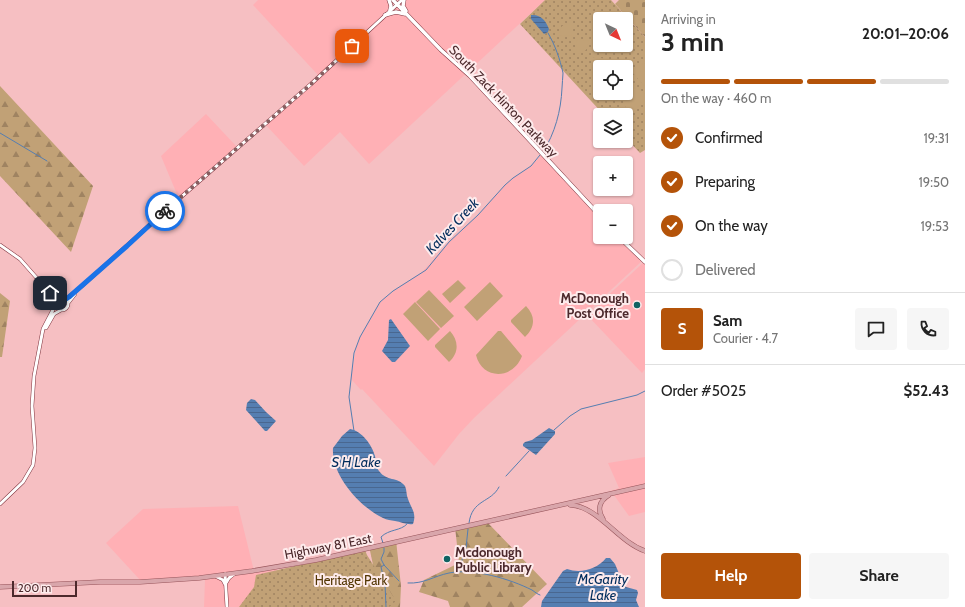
<!DOCTYPE html>
<html lang="en">
<head>
<meta charset="utf-8">
<style>
	body { margin:0; font-family:Cabin,sans-serif; background:#f6f6f6; color:#222; height:100vh; display:flex; flex-direction:column; font-size:15px; white-space:nowrap }
	* { box-sizing:border-box; margin:0 }
	p { font-size:13px; color:#767676 }
	.icon { flex:none; width:22px; height:22px; fill:none; stroke:currentColor; stroke-width:2; stroke-linecap:round; stroke-linejoin:round }
	.map { position:relative; flex:1; overflow:hidden }
	.details { display:flex; flex-direction:column; background:#fff; width:320px }
	.details>* { flex:none }
	.needle { width:26px; rotate:137deg }
	.fabs { position:absolute; left:593px; top:12px; display:grid; gap:8px }
	.fabs a { display:grid; place-items:center; width:40px; height:40px; border-radius:4px; background:#fff; box-shadow:0 1px 3px #0004; font-size:20px }
	.scale { position:absolute; left:12px; bottom:10px; width:65px; box-sizing:border-box; padding-left:4px; border:2px solid #4c292c; border-top:0; font-size:11px; line-height:14px; white-space:nowrap; color:#4c292c; -webkit-text-stroke:3px #feebec; paint-order:stroke }
	.pin { position:absolute; display:grid; place-items:center; width:34px; height:34px; color:#fff; margin:-17px; border-radius:8px; box-shadow:0 2px 6px #0006 }
	.courier { position:absolute; display:grid; place-items:center; width:40px; height:40px; margin:-20px; border:3px solid #1a73e8; border-radius:50%; background:#fff; color:#222; box-shadow:0 1px 5px #0007 }
	.summary em { font-style:normal; font-weight:700 }
	.summary div { display:flex; flex-direction:column-reverse }
	.summary { display:flex; align-items:center; justify-content:space-between; height:68px; padding:0 16px }
	h1 { font-size:26px; font-weight:700; line-height:30px }
	.bar { display:grid; grid-template-columns:repeat(4,1fr); gap:6px 4px; align-content:center; height:48px; padding:0 16px }
	.bar i { height:5px; border-radius:3px; background:#e0e0e0 }
	.bar .selected { background:#b45309 }
	.bar p { grid-column:span 4 }
	.line { display:flex; align-items:center; gap:10px; padding:0 16px; border-top:1px solid #e0e0e0 }
	.line div { flex:1 }
	.round { display:grid; place-items:center; flex:none; width:42px; height:42px; border-radius:4px; background:#f6f6f6 }
	ol { padding:0 16px; list-style:none }
	li { display:flex; align-items:center; gap:12px; height:44px }
	li p { margin-inline-start:auto }
	li .icon { padding:4px; border-radius:50%; background:#b45309; color:#fff; stroke-width:4 }
	li:last-child { color:#767676 }
	li i { width:22px; height:22px; border:2px solid #e0e0e0; border-radius:50% }
	.button { display:flex; gap:8px; margin-top:auto; padding:8px 16px }
	.button a { flex:1; height:46px; border-radius:4px; background:#b45309; color:#fff; font-size:16px; font-weight:700; line-height:46px; text-align:center }
	.button a+a { background:#f6f6f6; color:#222 }
	main { display:flex; flex:1; min-height:0 }
	.map>svg:first-child { display:block }
</style>
</head>
<body>
<main>
<div class="map">
<svg width="645" height="607" viewBox="0 0 645 607">
	<defs>
		<pattern id="forest-firs" width="22" height="20" patternUnits="userSpaceOnUse"><rect width="22" height="20" fill="#c1a176"/><path d="M5 1l3.5 6h-7zM16 11l3.5 6h-7z" fill="#9f8361"/></pattern>
		<pattern id="cemetery-stones" width="16" height="16" patternUnits="userSpaceOnUse"><rect width="16" height="16" fill="#c1a176"/><path d="M2 7V4a2 2 0 0 1 4 0v3zM10 15v-3a2 2 0 0 1 4 0v3z" fill="#9f8361"/></pattern>
		<pattern id="park-dots" width="8" height="8" patternUnits="userSpaceOnUse"><rect width="8" height="8" fill="#c1a176"/><path d="M2 2h.1M6 6h.1" fill="none" stroke="#9f8361" stroke-width="1.8" stroke-linecap="round"/></pattern>
		<pattern id="water-rules" width="6" height="5" patternUnits="userSpaceOnUse"><rect width="6" height="5" fill="#557eb1"/><path d="M0 2.5h6" fill="none" stroke="#496790"/></pattern>
	</defs>
	<rect width="100%" height="100%" fill="#f6bfc2"/>
	<path fill="#ffb0b5" d="M258 0H389L395 7 403 0H545L369 164 340 132 304 166 264 123 318 75 253 5Z
		M206 114 237 147 179 199 161 156Z
		M542 154 600 216V237H619L643 260 474 418 459 434 434 466 362 389 361 390 351 379 356 348 360 337 380 302 393 291 422 272 449 242 478 215 505 185 513 178 531 166Z
		M645 261V369L642 373 587 315Z
		M645 457V512L629 516 611 491 619 488 608 463Z
		M238 506 254 571 281 565 244 607H204L205 580 141 581 106 543 143 509Z"/>
	<path fill="url(#forest-firs)" d="M0 86 93 186 71 252 0 176Z
		M0 293 10 301 2 357H0Z
		M486 521 547 584 522 607H450L448 601 419 592 424 580 459 563 455 527Z
		M396 540 401 586 400 607H359L379 593 369 546Z"/>
	<path fill="url(#cemetery-stones)" d="M619 0H645V37L615 4Z"/>
	<path fill="url(#park-dots)" fill-rule="evenodd" d="M545 0H611L645 37V150L640 153 626 138V115H604L520 24ZM600 19H626V45H600ZM600 67H626V93H600Z
		M365 550 367 555 396 601 389 607H239L254 587 256 575Z"/>
	<path fill="#c1a176" d="M568 23H572V34L571 36 559 35 562 26Z
		M578 39 589 41 586 50 578 54 577 53 576 42Z
		M594 57 607 59 611 64 610 67H600V76H595L591 71 592 58Z
		M645 63V87L631 71 637 66Z
		M629 80 645 94V99L631 114C625 108 622 102 623 93H626V84Z
		M458 280 466 288 450 303 442 294Z
		M490 282 503 296 477 321 464 307Z
		M429 290 454 316 441 328 416 302Z
		M415 302 440 329 428 341 403 314Z
		M526 306C536 316 535 328 525 337L511 322V320Z
		M450 331C459 341 459 353 449 362L435 347V345Z
		M498 331H501L522 356C513 380 482 380 476 355Z"/>
	<path fill="url(#water-rules)" d="M531 15C541 14 546 21 549 29L548 32 544 34 531 19Z
		M391 319 410 346 395 362H392L382 351 388 340 389 320Z
		M251 399 255 400 266 412 276 421 267 431H265L246 410 247 403Z
		M549 428 555 431V434L536 455 523 446V444L525 442 532 440Z
		M350 429C362 431 372 445 375 456 376 461 376 467 379 471 387 482 397 476 405 486 407 490 406 495 408 499 411 508 417 513 413 524 407 525 401 522 395 521 391 520 387 520 383 518 360 507 331 475 333 448L342 436Z
		M606 558H610L615 564 623 583 626 587 637 590 638 593 636 600 639 607H541L542 601 563 571 567 569C581 574 597 569 606 558Z"/>
	<g fill="none" stroke-linecap="round" stroke-linejoin="round">
		<path stroke="#557eb1" stroke-width="1" d="M0 133 47 161
			M543 152C555 133 561 111 562 88 562 83 563 78 563 73 560 59 555 45 548 33
			M554 430 570 416 581 409 637 395 645 391
			M354 431 349 397 354 353 360 337 380 302 393 291 426 270 449 242 478 215 505 185 513 178 531 166 540 155
			M506 476 529 451
			M469 523C472 499 491 503 499 487
			M383 543 381 537C389 529 401 531 407 524
			M384 548V552L381 559 384 565 399 581
			M384 565 381 567 385 584 386 607
			M458 572 466 548 468 529
			M408 583C424 584 434 576 449 573 474 568 510 579 532 590 535 592 537 594 540 595"/>
		<g stroke="#80343e" stroke-width="4">
			<path id="tertiary" d="M0 245 20 259 50 293 56 302
				M56 304a6 6 0 1 1 12 0a6 6 0 1 1-12 0Z
				M66 299 82 286 165 211 311 84 402 0
				M68 303 75 294
				M46 328 54 314 61 310
				M0 504 23 482 33 465 35 448 32 406 34 376 43 329 56 304
				M225 574 227 607
				M215 576 223 580 225 584
				M226 583 229 578 234 574"/>
		</g>
		<g stroke="#80343e" stroke-width="4.5">
			<path id="secondary" d="M389 0 391 6 390 10
				M393 0 441 50 470 76 600 216
				M404 0 403 6 406 11
				M385 15 396 12 405 14
				M619 237 645 262"/>
		</g>
		<g stroke="#97545a" stroke-width="5">
			<path id="primary" d="M570 505C598 506 617 541 645 551
				M603 519C597 510 599 501 609 495
				M0 587 100 582H140L199 578 252 571 316 560 645 486"/>
		</g>
		<use href="#tertiary" stroke="#fff" stroke-width="3"/>
		<use href="#secondary" stroke="#fff" stroke-width="3.5"/>
		<use href="#primary" stroke="#d9a6ab" stroke-width="4"/>
	</g>
	<g fill="none" stroke-linecap="round" stroke-linejoin="round">
		<path stroke="#885e60" stroke-width="4" stroke-dasharray="0 7.2" d="M165 211 311 84 352 46"/>
		<path stroke="#1a73e8" stroke-width="5" d="M50 293 66 299 69 297 127 246 165 211"/>
	</g>
	<g fill="#106262" stroke="#feebec" stroke-width="1.5">
		<circle cx="637" cy="305" r="4"/>
		<circle cx="447" cy="559" r="4"/>
	</g>
	<g text-anchor="middle" dominant-baseline="central" stroke-width="4" stroke-linejoin="round" paint-order="stroke">
		<g font-size="13" fill="#4c292c" stroke="#feebec">
			<text transform="translate(504 101) rotate(46)">South Zack Hinton Parkway</text>
			<text transform="translate(328 546) rotate(-11)">Highway 81 East</text>
		</g>
		<g font-size="13" font-weight="bold" fill="#4c292c" stroke="#feebec" text-anchor="end">
			<text x="629" y="298">McDonough<tspan x="629" dy="15">Post Office</tspan></text>
			<text x="455" y="552" text-anchor="start">Mcdonough<tspan x="455" dy="15">Public Library</tspan></text>
		</g>
		<g font-size="13" fill="#533603" stroke="#feebec">
			<text x="351" y="580">Heritage Park</text>
		</g>
		<g font-size="14" font-style="italic" fill="#002c5c" stroke="#feebec">
			<text transform="translate(452 226) rotate(-47)">Kalves Creek</text>
			<text x="356" y="462">S H Lake</text>
			<text x="603" y="579">McGarity<tspan x="603" dy="16">Lake</tspan></text>
		</g>
	</g>
</svg>
<div class="fabs">
<a><svg class="needle" viewBox="-14 -14 28 28"><path d="M0-13l5 13h-10z" fill="#e53935"/><path d="M0 13l5-13h-10z" fill="#767676"/></svg></a>
<a><svg class="icon" aria-label="locate" viewBox="0 0 24 24"><circle cx="12" cy="12" r="6"/><path d="M12 2v4M12 18v4M2 12h4M18 12h4"/></svg></a>
<a><svg class="icon" aria-label="layers" viewBox="0 0 24 24"><path d="M12 4l9 5-9 5-9-5zM3 14l9 5 9-5"/></svg></a>
<a>+</a>
<a>−</a>
</div>
<div class="scale">200 m</div>
<div class="pin" style="left:352px;top:46px;background:#ea580c"><svg class="icon" aria-label="bag" viewBox="0 0 24 24"><path d="M5 8h14l-1 12H6zM9 8a3 3 0 0 1 6 0"/></svg></div>
<div class="pin" style="left:50px;top:293px;background:#1f2937"><svg class="icon" aria-label="home" viewBox="0 0 24 24"><path d="M3 11l9-7 9 7M6 9v11h12V9"/></svg></div>
<div class="courier" style="left:165px;top:211px"><svg class="icon" aria-label="bike" viewBox="0 0 24 24"><circle cx="6" cy="16" r="4"/><circle cx="18" cy="16" r="4"/><path d="M6 16l4-8h5l3 8M10 8l3 8H6M13 5h3"/></svg></div>
</div>
<section class="details">
<div class="summary"><div><h1>3 min</h1><p>Arriving in</p></div><em>20:01–20:06</em></div>
<div class="bar"><i class="selected"></i><i class="selected"></i><i class="selected"></i><i></i><p>On the way · 460 m</p></div>
<ol>
<li><svg class="icon" aria-label="check" viewBox="0 0 24 24"><path d="M5 12l5 5 9-10"/></svg>Confirmed<p>19:31</p></li>
<li><svg class="icon" aria-label="check" viewBox="0 0 24 24"><path d="M5 12l5 5 9-10"/></svg>Preparing<p>19:50</p></li>
<li><svg class="icon" aria-label="check" viewBox="0 0 24 24"><path d="M5 12l5 5 9-10"/></svg>On the way<p>19:53</p></li>
<li><i></i>Delivered</li>
</ol>
<div class="line" style="height:72px"><b class="round" style="background:#b45309;color:#fff">S</b><div><b>Sam</b><p>Courier · 4.7</p></div><a class="round"><svg class="icon" aria-label="chat" viewBox="0 0 24 24"><path d="M4 5h16v11H9l-5 4z"/></svg></a><a class="round"><svg class="icon" aria-label="phone" viewBox="0 0 24 24"><path d="M5 4h4l2 5-3 2q2 4 5 5l2-3 5 2v4C11 20 4 13 5 4z"/></svg></a></div>
<div class="line" style="height:52px"><div>Order #5025</div><b>$52.43</b></div>
<div class="button"><a>Help</a><a>Share</a></div>
</section>
</main>
</body>
</html>
